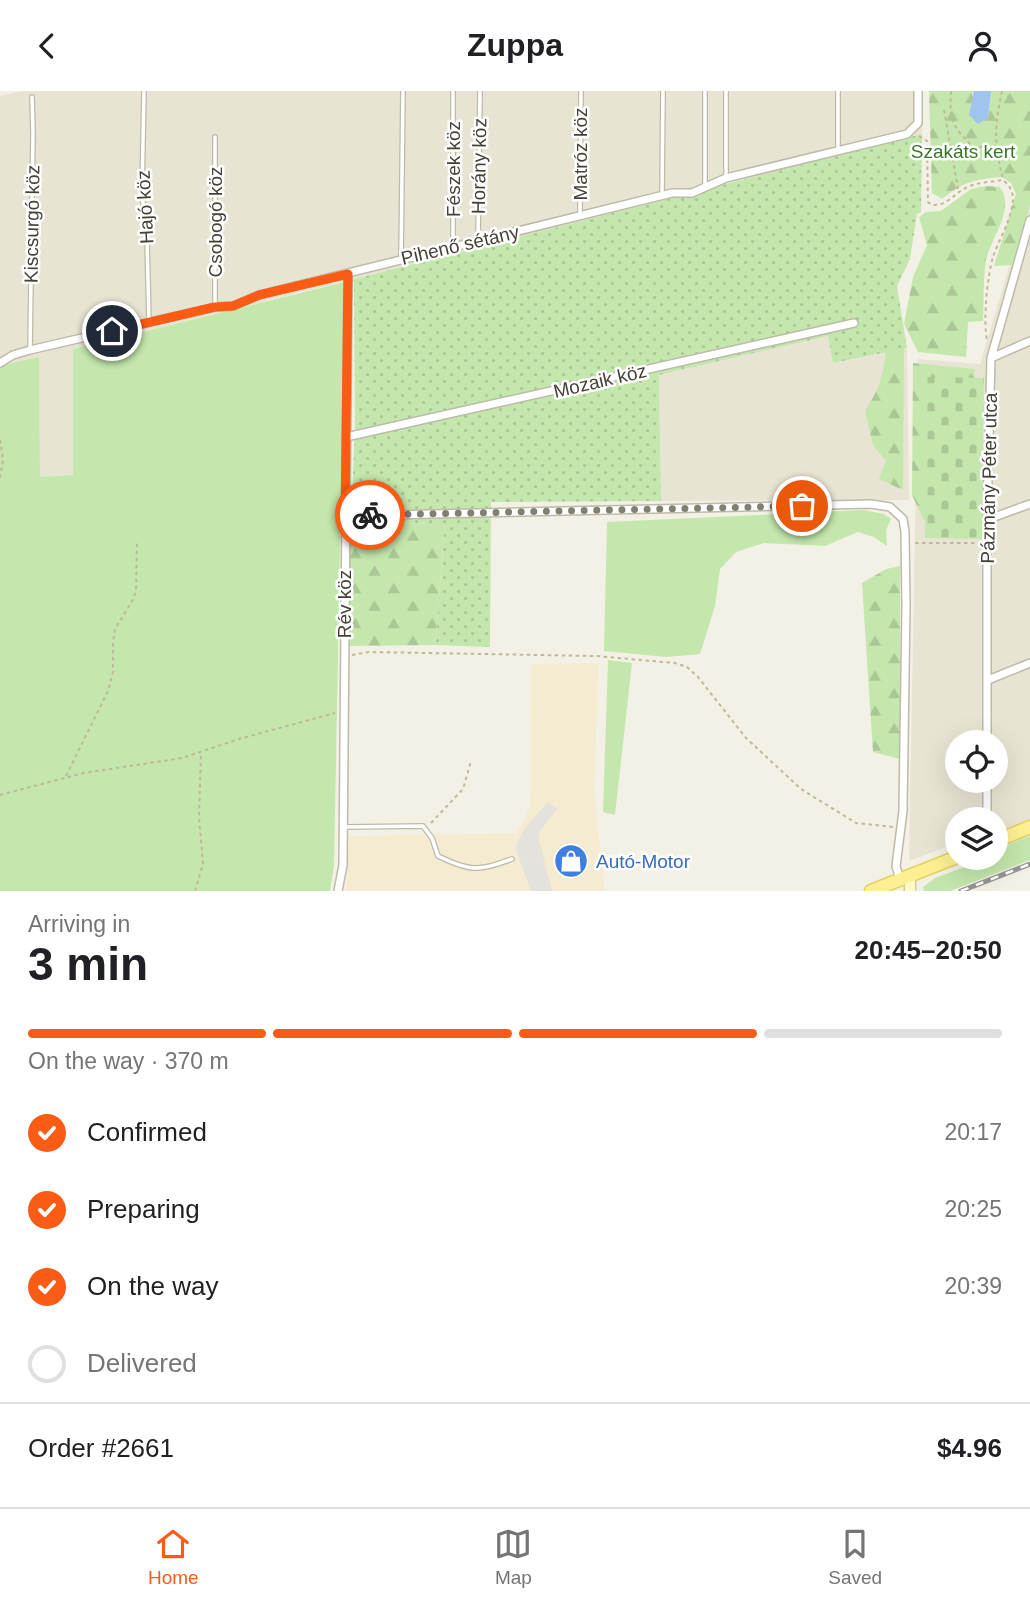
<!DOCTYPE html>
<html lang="en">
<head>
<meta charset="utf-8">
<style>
	body { margin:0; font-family:Helvetica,sans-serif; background:#f6f6f6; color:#202124; height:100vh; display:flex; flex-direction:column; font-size:26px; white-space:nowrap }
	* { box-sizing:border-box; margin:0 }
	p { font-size:23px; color:#757577 }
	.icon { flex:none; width:38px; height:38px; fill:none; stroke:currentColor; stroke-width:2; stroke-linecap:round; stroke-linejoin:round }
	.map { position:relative; height:800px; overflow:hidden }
	.sheet { display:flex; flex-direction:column; background:#fff; flex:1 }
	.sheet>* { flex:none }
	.fabs { position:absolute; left:945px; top:639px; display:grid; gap:14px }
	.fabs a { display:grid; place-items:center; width:63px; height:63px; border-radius:50%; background:#fff; box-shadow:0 7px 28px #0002; font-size:35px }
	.pin { position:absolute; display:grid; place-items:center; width:60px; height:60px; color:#fff; margin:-30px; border:4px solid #fff; border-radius:50%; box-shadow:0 2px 7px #0007 }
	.courier { position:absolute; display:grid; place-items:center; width:70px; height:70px; margin:-35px; border:5px solid #fa5b15; border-radius:50%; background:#fff; color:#222; box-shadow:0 2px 9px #0007 }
	.summary em { font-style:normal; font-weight:600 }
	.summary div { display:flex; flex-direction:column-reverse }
	.summary { display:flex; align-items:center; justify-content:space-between; height:119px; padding:0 28px }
	h1 { font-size:46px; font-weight:600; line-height:52px }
	.bar { display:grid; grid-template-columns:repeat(4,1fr); gap:10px 7px; align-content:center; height:84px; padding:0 28px }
	.bar i { height:9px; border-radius:5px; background:#e0e0e0 }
	.bar .selected { background:#fa5b15 }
	.bar p { grid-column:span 4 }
	.line { display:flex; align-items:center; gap:18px; padding:0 28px; border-top:2px solid #e0e0e0 }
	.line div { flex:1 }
	ol { padding:0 28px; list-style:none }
	li { display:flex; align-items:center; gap:21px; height:77px }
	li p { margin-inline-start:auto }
	li .icon { padding:7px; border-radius:50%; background:#fa5b15; color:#fff; stroke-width:4 }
	li:last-child { color:#757577 }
	li i { width:38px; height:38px; border:4px solid #e0e0e0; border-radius:50% }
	header { display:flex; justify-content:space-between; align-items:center; height:91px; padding:0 28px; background:#fff; font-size:32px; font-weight:600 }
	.tab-bar { display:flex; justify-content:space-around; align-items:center; height:98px; border-top:2px solid #e0e0e0; background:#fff; font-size:19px; color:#757577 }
	.tab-bar a { display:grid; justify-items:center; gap:4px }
	.tab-bar .selected { color:#fa5b15 }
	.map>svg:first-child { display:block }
</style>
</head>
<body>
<header><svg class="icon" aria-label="back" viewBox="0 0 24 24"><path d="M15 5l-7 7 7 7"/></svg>Zuppa<svg class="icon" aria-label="person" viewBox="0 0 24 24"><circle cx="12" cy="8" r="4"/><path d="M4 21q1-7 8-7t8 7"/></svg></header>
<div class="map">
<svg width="1030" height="800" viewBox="0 0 1030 800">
	<defs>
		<pattern id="forest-firs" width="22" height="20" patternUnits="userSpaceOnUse" patternTransform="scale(1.75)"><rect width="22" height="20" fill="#c4e7ad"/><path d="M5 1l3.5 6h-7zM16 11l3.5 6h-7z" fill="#aac795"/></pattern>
		<pattern id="cemetery-stones" width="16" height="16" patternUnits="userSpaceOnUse" patternTransform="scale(1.75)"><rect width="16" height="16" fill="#c4e7ad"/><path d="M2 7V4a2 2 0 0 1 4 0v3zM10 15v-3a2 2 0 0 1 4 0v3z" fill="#aac795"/></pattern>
		<pattern id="garden-dots" width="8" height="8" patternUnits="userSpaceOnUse" patternTransform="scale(1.75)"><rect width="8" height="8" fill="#c4e7ad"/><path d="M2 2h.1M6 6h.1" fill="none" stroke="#aac795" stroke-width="1.8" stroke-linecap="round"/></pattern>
	</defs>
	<rect width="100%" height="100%" fill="#f3f1e5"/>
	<path fill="#e7e4d3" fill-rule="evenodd" d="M21 0H923L922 43 709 100 73 258 74 384 40 387 39 267 0 275V5Z
		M1030 107V745L1008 754 996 737V728H957V752L909 770 918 268 980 273ZM957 651H996V690H957Z
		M828 245 834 272 907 257 909 409 661 410 659 284Z"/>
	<path fill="#f5ebd0" d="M599 572 594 698 605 800H346L349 745 517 742 530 717 531 573Z"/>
	<path fill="#c4e7ad" d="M345 191 334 775 330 800H0V275L39 266 40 386 73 384V258Z
		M863 419 884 423 891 428 886 439 887 455 874 446 858 441 825 455 764 452 736 461 720 478 715 515 700 563 666 566 604 560 607 431Z
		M608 569 632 572 615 724 603 721Z
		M1030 745V769L950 800H924L923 796 935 787 989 767 996 766V763L1008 754Z"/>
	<path fill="url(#forest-firs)" d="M929 0H974L972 4 988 27 991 0H1030V114L1012 174 994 175 1016 103 1011 92 1002 86C973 89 965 90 942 108L932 102Z
		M986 95 1000 96C1016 118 991 146 986 169 983 188 984 210 983 230L968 231 966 266 918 261 904 233 913 186 927 154 919 126 926 121 941 120 971 98Z
		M904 248 903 399 879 388 886 370 873 354 865 319C880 299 884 281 886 256Z
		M913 272 975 278 973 297 930 441 912 404Z
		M445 432 435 554 349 555 350 433Z
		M900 475V668L873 661 862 492 886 478Z"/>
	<path fill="url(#cemetery-stones)" d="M926 286 984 287 982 448 925 447Z"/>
	<path fill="url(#garden-dots)" d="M922 43 921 121 917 123 910 168 897 195 907 257 833 272 828 245 659 284 661 410 491 411 490 556 435 554 445 432 351 433 355 335 354 191 351 189Z"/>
	<path fill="#e3e2dd" d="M548 711 557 718 540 740 539 749 552 800H531L515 756 525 737Z"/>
	<path fill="#a1c3f0" d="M974 0H991L988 27 978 33 969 24Z"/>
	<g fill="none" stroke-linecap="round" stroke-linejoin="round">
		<g stroke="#bebaa8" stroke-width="6">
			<path id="lane" d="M144 0 142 102 147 148 149 231
				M215 46V216
				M838 59V0
				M726 85V0
				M705 94V0
				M662 103 663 0
				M580 123 581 0
				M478 148 480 0
				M453 154V0
				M401 168 403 0
				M30 259 33 42 32 6
				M345 736 423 735 432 747 438 765C471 781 478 780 512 768"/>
		</g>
		<g stroke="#bebaa8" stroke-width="10">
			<path id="street" d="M991 267 1030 250
				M0 272 13 264 30 259 215 216 233 215 259 204 672 102H692L726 87 907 43 918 32V0
				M346 346 854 232
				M345 425 871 413 890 416 903 428 905 441 906 515 903 720 896 775 900 789
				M987 425H997L1030 413
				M988 589 1030 572
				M987 651V425L991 267 1030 129
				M987 728V690
				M338 800 343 774 348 183"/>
		</g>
		<g stroke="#d3cc95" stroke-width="13">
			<path id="secondary" d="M910 800V785"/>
		</g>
		<g stroke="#e4d162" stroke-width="15">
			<path id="primary" d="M996 750 1030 736
				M871 800 957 766"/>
		</g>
		<path stroke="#c0b899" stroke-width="2" stroke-dasharray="3.5 3.5" stroke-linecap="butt" d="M951 0C949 29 952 35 973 56H994
			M1002 0C994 37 994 52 1003 88
			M944 19 958 98
			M919 45 927 50 928 111 932 114C949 115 955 100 970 95 980 91 992 91 1003 89 1009 94 1013 100 1013 108 1012 128 999 148 993 166 987 187 983 228 987 250
			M0 349 3 369 0 387
			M915 452H979
			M352 564 369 561 596 565 675 572 687 576 698 586 746 647 801 698 856 732 894 736
			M66 685 108 600 113 581V551L115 538 134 507 136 499 137 451
			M0 704 84 682 182 667 239 648 335 622
			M431 732 463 698 471 670
			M195 800 203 773 199 726 201 663"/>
		<use href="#lane" stroke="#fff" stroke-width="3.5"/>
		<use href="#street" stroke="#fff" stroke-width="7"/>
		<use href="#secondary" stroke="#fffac3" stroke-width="10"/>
		<use href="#primary" stroke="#fef092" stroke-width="12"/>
		<g stroke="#959595" stroke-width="5">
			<path id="rail" d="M961 800 1030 773"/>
		</g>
		<use href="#rail" stroke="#fff" stroke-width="2.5" stroke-dasharray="8" stroke-linecap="butt"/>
	</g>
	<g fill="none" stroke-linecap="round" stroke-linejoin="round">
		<path stroke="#827f73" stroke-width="7" stroke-dasharray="0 12.6" d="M370 424 802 415"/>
		<path stroke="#fa5b15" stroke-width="9" d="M112 240 215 216 233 215 259 204 348 183 345 425 370 424"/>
	</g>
	<defs>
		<g id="shop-disc" transform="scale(1.75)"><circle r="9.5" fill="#3f7fe0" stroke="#fff"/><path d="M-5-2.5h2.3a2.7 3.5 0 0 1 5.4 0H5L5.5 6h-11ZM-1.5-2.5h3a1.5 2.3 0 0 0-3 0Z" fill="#fff"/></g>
	</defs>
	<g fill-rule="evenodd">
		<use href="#shop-disc" x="571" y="770"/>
	</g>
	<g text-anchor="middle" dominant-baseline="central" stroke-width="5" stroke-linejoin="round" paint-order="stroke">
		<g font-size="19" fill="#397728" stroke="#fff">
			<text x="963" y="60">Szakáts kert</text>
		</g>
		<g font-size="19" fill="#454135" stroke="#fff">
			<text transform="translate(580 63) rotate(-90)">Matróz köz</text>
			<text transform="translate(479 75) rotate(-89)">Horány köz</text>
			<text transform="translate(453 78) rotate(-90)">Fészek köz</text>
			<text transform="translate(145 116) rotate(-93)">Hajó köz</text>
			<text transform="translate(215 131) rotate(-90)">Csobogó köz</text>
			<text transform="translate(32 133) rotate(-89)">Kiscsurgó köz</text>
			<text transform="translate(460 154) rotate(-13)">Pihenő sétány</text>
			<text transform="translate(600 290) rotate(-13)">Mozaik köz</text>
			<text transform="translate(989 387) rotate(-89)">Pázmány Péter utca</text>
			<text transform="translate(344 513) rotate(-90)">Rév köz</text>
		</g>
		<g font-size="19" fill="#366cbe" stroke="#fff" text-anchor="start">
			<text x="596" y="770">Autó-Motor</text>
		</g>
	</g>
</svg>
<div class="fabs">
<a><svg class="icon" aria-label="locate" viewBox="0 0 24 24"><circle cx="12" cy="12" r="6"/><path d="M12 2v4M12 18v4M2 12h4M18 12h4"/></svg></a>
<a><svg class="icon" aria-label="layers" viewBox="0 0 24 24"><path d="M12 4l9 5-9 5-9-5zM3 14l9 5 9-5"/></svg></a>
</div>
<div class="pin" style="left:802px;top:415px;background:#ea580c"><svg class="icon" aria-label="bag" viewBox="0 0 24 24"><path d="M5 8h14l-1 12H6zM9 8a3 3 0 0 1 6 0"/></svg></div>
<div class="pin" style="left:112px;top:240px;background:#1f2937"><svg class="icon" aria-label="home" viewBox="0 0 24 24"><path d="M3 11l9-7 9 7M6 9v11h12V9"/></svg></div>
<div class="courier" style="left:370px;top:424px"><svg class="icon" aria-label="bike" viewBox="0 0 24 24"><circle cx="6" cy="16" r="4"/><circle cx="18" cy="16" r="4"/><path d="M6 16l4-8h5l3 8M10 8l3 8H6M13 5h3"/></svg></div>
</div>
<section class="sheet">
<div class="summary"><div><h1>3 min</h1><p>Arriving in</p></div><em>20:45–20:50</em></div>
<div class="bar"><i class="selected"></i><i class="selected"></i><i class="selected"></i><i></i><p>On the way · 370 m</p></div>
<ol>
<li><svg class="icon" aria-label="check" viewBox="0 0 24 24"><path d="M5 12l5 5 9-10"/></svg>Confirmed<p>20:17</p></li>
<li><svg class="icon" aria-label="check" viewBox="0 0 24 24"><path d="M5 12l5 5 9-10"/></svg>Preparing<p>20:25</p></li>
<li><svg class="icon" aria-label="check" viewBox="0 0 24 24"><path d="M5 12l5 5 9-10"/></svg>On the way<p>20:39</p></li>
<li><i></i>Delivered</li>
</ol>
<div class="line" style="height:91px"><div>Order #2661</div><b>$4.96</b></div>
</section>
<nav class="tab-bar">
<a class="selected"><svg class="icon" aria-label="home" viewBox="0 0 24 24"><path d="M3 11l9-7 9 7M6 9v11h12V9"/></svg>Home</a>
<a><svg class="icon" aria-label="map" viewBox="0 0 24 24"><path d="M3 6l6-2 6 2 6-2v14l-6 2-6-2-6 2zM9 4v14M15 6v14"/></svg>Map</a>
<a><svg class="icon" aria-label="saved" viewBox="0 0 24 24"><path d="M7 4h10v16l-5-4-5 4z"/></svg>Saved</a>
</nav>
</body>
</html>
